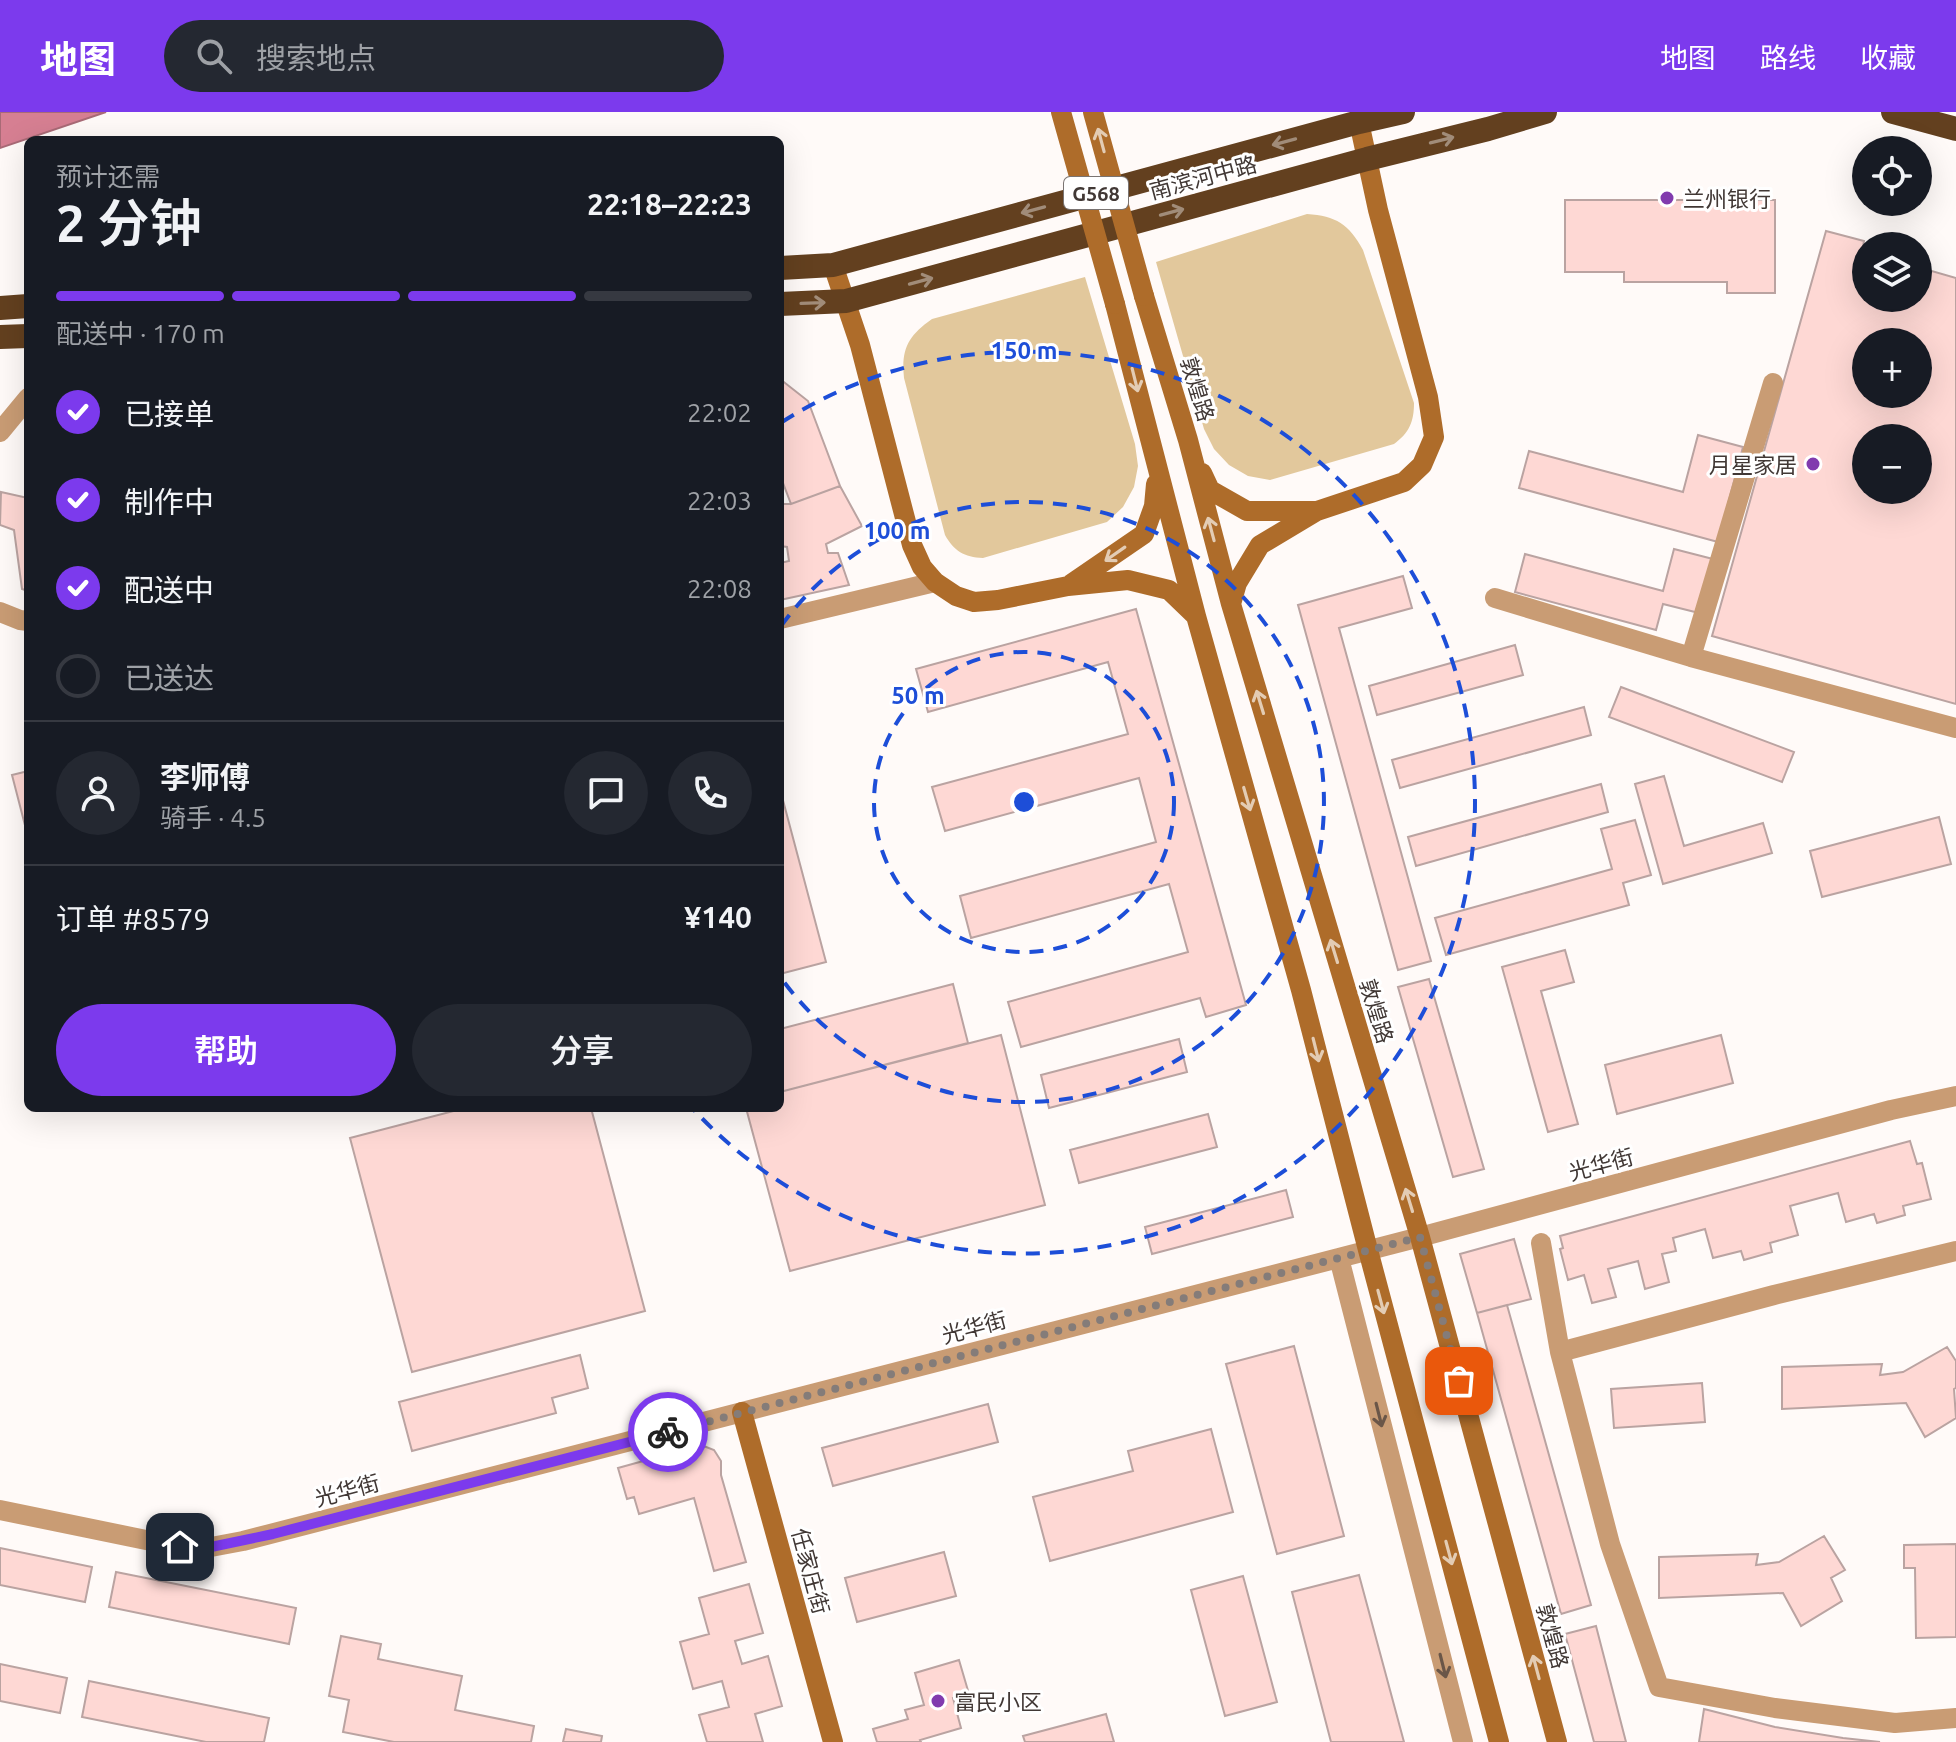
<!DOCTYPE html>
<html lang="zh">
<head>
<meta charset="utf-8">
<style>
	body { margin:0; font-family:Ubuntu,"Noto Sans SC",sans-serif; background:#242831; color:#f1f3f6; height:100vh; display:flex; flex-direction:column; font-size:30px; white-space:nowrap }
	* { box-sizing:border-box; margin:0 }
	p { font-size:26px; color:#9ea1a6 }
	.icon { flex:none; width:44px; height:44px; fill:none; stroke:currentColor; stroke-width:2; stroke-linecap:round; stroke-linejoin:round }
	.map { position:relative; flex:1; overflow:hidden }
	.sheet { position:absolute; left:24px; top:24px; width:760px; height:976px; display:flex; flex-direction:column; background:#171b24; border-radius:12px; box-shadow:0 8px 32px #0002 }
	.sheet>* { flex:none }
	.controls { position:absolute; left:1852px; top:24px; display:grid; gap:16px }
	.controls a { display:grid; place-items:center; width:80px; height:80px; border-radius:50%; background:#171b24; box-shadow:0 8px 32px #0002; font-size:40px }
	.pin { position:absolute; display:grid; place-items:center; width:68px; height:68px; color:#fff; margin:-34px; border-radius:16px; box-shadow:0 4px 12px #0006 }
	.courier { position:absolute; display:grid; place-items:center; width:80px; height:80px; margin:-40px; border:6px solid #7c3aed; border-radius:50%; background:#fff; color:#222; box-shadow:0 2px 10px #0007 }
	.headline em { font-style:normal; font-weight:600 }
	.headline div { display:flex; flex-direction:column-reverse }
	.headline { display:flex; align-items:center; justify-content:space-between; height:136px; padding:0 32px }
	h1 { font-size:52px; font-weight:600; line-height:60px }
	.bar { display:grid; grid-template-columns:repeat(4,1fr); gap:12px 8px; align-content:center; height:96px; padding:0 32px }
	.bar i { height:10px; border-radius:6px; background:#363941 }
	.bar .current { background:#7c3aed }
	.bar p { grid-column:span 4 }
	.line { display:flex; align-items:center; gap:20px; padding:0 32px; border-top:2px solid #363941 }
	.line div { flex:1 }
	.round { display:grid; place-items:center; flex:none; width:84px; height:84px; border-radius:42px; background:#242831 }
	ol { padding:0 32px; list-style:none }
	li { display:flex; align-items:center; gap:24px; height:88px }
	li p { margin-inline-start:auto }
	li .icon { padding:8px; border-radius:50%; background:#7c3aed; color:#fff; stroke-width:4 }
	li:last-child { color:#9ea1a6 }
	li i { width:44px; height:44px; border:4px solid #363941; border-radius:50% }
	.action { display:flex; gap:16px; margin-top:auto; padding:16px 32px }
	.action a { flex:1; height:92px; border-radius:48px; background:#7c3aed; color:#fff; font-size:32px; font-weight:600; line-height:92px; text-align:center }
	.action a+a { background:#242831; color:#f1f3f6 }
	header { display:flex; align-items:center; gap:48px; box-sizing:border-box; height:112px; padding:0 40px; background:#7c3aed; color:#fff }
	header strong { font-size:38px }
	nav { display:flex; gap:44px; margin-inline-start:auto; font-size:28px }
	.search { width:560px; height:72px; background:#242831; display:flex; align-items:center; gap:20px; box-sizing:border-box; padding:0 28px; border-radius:44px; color:#9ea1a6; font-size:30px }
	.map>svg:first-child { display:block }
</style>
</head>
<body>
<header>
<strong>地图</strong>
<div class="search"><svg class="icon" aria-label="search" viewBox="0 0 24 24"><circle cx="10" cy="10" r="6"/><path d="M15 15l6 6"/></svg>搜索地点</div>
<nav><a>地图</a><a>路线</a><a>收藏</a></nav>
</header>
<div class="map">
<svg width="1956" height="1630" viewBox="0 0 1956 1630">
	<rect width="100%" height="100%" fill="#fffaf8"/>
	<path fill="#e2c89c" d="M1307 102C1336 104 1349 112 1363 138L1414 291C1414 310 1409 321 1394 332L1270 368 1248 364 1229 353 1214 337 1204 317 1156 150Z
		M1085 165 1135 332 1138 354 1134 375 1123 395 1107 410 983 446C964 445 954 439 945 423L904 266C901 237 908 224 932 207Z"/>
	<path fill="#d67f92" stroke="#a96a76" stroke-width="2" d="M0 0H106L0 36Z"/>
	<path fill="#fed8d4" stroke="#baa3a1" stroke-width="2" fill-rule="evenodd" d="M1565 88H1775V181H1727V170H1624V160H1565Z
		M1826 119 1864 129 1862 140 1866 141V186H1918V155L1956 166V592L1712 524ZM1866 230H1918V282H1866ZM1866 326H1918V378H1866Z
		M780 267 808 289 840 374 791 392 780 363Z
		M1698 323 1743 335 1718 430 1519 376 1529 339 1683 380Z
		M840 374 862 414 826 432 828 441H838L849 473 780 488V451L789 449 787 435 780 434V392H791Z
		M1 380 28 386V479L22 477 14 418 0 413Z
		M1674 437 1713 447 1699 501 1663 492 1656 518 1515 480 1525 442 1663 479Z
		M1403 464 1412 496 1339 516 1431 849 1398 858 1298 493Z
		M1136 497 1246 893 1206 905 1200 886 1021 935 1008 890 1188 840 1169 772 971 826 960 784 1156 730 1139 666 945 719 932 675 1128 622 1108 550 928 600 916 557Z
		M1515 533 1523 563 1377 603 1369 574Z
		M1621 575 1794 640 1782 670 1609 605Z
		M1584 595 1591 623 1400 676 1392 648Z
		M28 659V725L12 663Z
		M1664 664 1684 734 1763 711 1772 741 1663 772 1635 672Z
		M1601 672 1608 700 1416 754 1408 725Z
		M780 677 826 850 780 862Z
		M1939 705 1951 752 1822 785 1810 739Z
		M1635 708 1651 763 1623 771 1629 793 1446 843 1435 806 1612 757 1601 717Z
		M1565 838 1574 870 1541 879 1578 1012 1548 1020 1502 855Z
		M1429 867 1484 1057 1453 1065 1398 875Z
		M953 872 968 931 780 980V917Z
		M1001 923 1045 1093 790 1159 746 996H780V980Z
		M1721 923 1733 971 1617 1002 1605 953Z
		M1179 927 1187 960 1049 996 1041 963Z
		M465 996H591L645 1199 412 1260 350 1026Z
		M1208 1002 1217 1035 1079 1071 1070 1038Z
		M1910 1029 1917 1052 1922 1051 1931 1087 1903 1094 1905 1103 1877 1111 1874 1102 1846 1110 1838 1081 1790 1094 1798 1123 1770 1131 1772 1140 1744 1148 1741 1139 1713 1146 1705 1117 1673 1126 1676 1139 1662 1142 1669 1170 1645 1177 1638 1149 1608 1157 1616 1185 1592 1191 1584 1163 1568 1168 1560 1137 1563 1136 1560 1124Z
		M1286 1078 1293 1105 1152 1142 1145 1115Z
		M1514 1127 1531 1187 1477 1201 1460 1142Z
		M1507 1193 1591 1493 1561 1502 1477 1201Z
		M1294 1234 1344 1424 1277 1442 1226 1252Z
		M1947 1235 1956 1249V1276L1954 1277 1956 1306 1925 1325 1906 1291 1782 1297V1255L1882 1252 1880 1263 1903 1260Z
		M580 1243 588 1276 552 1286 556 1301 412 1339 399 1290Z
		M1702 1271 1705 1310 1614 1316 1611 1277Z
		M988 1292 998 1330 833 1374 822 1336Z
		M1211 1317 1233 1400 1050 1449 1033 1385 1133 1359 1128 1339Z
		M701 1333 714 1338 721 1349V1363L746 1450 714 1459 694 1386 639 1402 634 1385 627 1387 618 1356Z
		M1824 1424 1845 1458 1831 1466 1842 1489 1801 1514 1783 1481 1659 1486V1445L1758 1442 1756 1453 1779 1450Z
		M1956 1432V1525L1916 1526 1915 1456H1904V1433Z
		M0 1436 92 1455 85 1490 0 1473Z
		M944 1440 956 1484 857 1510 845 1466Z
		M116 1460 296 1496 289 1532 109 1495Z
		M1359 1463 1404 1630H1331L1292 1480Z
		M1243 1464 1277 1590 1225 1604 1191 1478Z
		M749 1472 763 1521 735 1529 742 1552 768 1544 782 1594 755 1602 763 1630H707L699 1603 729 1595 722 1569 693 1577 680 1530 709 1522 699 1486Z
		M1596 1514 1626 1630H1594L1565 1522Z
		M341 1524 381 1532 378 1547 462 1564 455 1598 534 1614 531 1630H394L343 1620 349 1588 329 1584Z
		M959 1548 969 1582 953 1586 961 1616 920 1628 921 1630H877L873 1617 908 1607 905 1598 924 1593 915 1561Z
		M0 1552 67 1566 60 1601 0 1589Z
		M89 1569 269 1606 264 1630H206L82 1605Z
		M1704 1597 1775 1615 1843 1626 1880 1630H1699Z
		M1106 1602 1114 1630H1025L1023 1624Z
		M566 1617 602 1624 601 1630H563Z"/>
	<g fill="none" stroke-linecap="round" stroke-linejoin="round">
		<path stroke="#c99c74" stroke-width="20" d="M0 320 28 286
			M1495 486 1691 545 1773 271
			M0 500 20 508 28 509
			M780 507 935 470
			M1691 545 1956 616
			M1541 1131 1560 1240 1610 1432 1659 1575 1775 1596 1895 1611 1956 1606
			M1339 1146 1463 1630
			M1560 1240 1774 1183 1956 1139
			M0 1398 180 1435H211L243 1429 1420 1125 1891 998 1956 984"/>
		<path stroke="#ae6c2a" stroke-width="20" d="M833 153 860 233 912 433 922 455 935 470 956 484 974 490 998 488 1068 474 1128 468 1169 478 1196 504
			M1144 184 1188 328 1231 492 1420 1125 1557 1630
			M1115 192 1196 504 1301 878 1368 1138 1499 1630
			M1202 361 1210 378 1247 399H1317
			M1071 472 1144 422 1154 394 1156 372
			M1231 492 1237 471 1260 433 1317 399 1404 370 1422 353 1434 325 1428 285 1378 98 1359 10
			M742 1300 833 1630"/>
		<path stroke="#63401f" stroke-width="24" d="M1893 0 1956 17
			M780 156 833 153 1359 10 1403 0
			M780 192 846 189 1367 47 1488 17 1545 0
			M0 196 28 194
			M0 225 28 224"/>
		<path stroke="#ae6c2a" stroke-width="20" d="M1061 0 1115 192
			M1093 0 1144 184"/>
	</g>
	<defs><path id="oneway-shaft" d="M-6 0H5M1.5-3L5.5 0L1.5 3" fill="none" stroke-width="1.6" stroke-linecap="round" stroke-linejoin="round" transform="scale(2)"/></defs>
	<g stroke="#e3ccb4">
		<use href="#oneway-shaft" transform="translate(1101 28) rotate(-105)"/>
		<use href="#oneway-shaft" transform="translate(1135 268) rotate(76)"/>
		<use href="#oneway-shaft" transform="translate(1211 417) rotate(-105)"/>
		<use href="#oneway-shaft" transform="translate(1115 442) rotate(145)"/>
		<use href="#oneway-shaft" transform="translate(1260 590) rotate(-107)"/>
		<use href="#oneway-shaft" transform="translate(1247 687) rotate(74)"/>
		<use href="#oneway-shaft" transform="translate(1334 839) rotate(-107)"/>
		<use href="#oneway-shaft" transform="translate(1316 938) rotate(76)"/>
		<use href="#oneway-shaft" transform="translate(1409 1088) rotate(-107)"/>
		<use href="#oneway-shaft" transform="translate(1381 1190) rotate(75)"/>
		<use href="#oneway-shaft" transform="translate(1449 1441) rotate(75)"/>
		<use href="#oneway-shaft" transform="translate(1536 1555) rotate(-105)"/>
	</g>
	<g stroke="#a18c79">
		<use href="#oneway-shaft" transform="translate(1442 28) rotate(-14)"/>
		<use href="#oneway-shaft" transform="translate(1284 30) rotate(165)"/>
		<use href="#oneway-shaft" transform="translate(1033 98) rotate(165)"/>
		<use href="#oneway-shaft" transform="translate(1172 100) rotate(-15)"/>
		<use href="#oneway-shaft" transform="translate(921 169) rotate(-15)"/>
		<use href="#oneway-shaft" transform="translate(813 191) rotate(-2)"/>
	</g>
	<g stroke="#6a5648">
		<use href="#oneway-shaft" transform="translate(1379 1303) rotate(76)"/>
		<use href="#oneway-shaft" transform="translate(1443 1554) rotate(76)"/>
	</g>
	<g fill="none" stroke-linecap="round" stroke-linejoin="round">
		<path stroke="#847c79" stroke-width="8" stroke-dasharray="0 14.4" d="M668 1320 1420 1125 1459 1269"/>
		<path stroke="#7c3aed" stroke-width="10" d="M180 1435H211L273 1422 668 1320"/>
	</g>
	<g fill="none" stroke="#1d4ed8" stroke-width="4" stroke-dasharray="14 10">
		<circle cx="1024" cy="690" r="150"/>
		<path d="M781 514A300 300 0 1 1 781 866"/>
		<path d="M782 310A451 451 0 1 1 694 998"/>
	</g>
	<g fill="#813bae" stroke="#fff" stroke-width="3">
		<circle cx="1667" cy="86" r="8"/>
		<circle cx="1813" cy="352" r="8"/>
		<circle cx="938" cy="1589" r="8"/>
	</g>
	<g text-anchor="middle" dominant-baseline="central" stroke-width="6" stroke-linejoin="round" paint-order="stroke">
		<rect fill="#fff" stroke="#7a7472" stroke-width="2" x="1064" y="65" width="64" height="32" rx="6"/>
		<g font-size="20" font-weight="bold" fill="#413835">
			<text x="1096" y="81">G568</text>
		</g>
		<g font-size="22" fill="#413835" stroke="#fff">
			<text transform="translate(1203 65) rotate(-15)">南滨河中路</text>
			<text transform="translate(1198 277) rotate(73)">敦煌路</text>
			<text transform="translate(1377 899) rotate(73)">敦煌路</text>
			<text transform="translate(1601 1052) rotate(-15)">光华街</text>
			<text transform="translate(974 1215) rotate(-15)">光华街</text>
			<text transform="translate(347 1378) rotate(-15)">光华街</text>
			<text transform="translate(811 1459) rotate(75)">任家庄街</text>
			<text transform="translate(1553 1524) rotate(75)">敦煌路</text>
		</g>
		<g font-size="22" fill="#413835" stroke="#fff" text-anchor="start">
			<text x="1683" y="86">兰州银行</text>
			<text x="1797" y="352" text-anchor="end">月星家居</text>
			<text x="954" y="1589">富民小区</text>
		</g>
	</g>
	<circle cx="1024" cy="690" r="12" fill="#1d4ed8" stroke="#fff" stroke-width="4"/>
	<g font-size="24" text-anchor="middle" font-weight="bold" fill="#1d4ed8" stroke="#fff" stroke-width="6" stroke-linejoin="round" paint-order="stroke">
		<text x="1024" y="247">150 m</text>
		<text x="897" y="427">100 m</text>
		<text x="918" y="592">50 m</text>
	</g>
</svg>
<div class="controls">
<a><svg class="icon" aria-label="locate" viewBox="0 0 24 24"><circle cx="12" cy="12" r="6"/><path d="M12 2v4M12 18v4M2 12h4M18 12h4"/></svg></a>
<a><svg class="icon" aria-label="layers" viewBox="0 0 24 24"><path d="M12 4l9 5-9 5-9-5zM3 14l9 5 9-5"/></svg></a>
<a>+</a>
<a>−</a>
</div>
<div class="pin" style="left:1459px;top:1269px;background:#ea580c"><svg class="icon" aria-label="bag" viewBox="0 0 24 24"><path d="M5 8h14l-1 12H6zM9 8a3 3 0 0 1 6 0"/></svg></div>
<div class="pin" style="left:180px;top:1435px;background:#1f2937"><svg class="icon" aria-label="home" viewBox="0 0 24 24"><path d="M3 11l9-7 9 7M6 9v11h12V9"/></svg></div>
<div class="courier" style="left:668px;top:1320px"><svg class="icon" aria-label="bike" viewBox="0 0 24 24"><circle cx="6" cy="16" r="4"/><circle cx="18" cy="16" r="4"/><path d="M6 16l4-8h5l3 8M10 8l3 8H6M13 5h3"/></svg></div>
<section class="sheet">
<div class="headline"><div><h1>2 分钟</h1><p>预计还需</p></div><em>22:18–22:23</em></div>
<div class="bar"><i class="current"></i><i class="current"></i><i class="current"></i><i></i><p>配送中 · 170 m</p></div>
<ol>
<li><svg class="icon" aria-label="check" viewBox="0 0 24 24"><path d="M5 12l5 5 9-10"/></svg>已接单<p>22:02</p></li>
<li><svg class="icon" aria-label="check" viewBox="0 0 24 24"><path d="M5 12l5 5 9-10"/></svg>制作中<p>22:03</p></li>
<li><svg class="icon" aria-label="check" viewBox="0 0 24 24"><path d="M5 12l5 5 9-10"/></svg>配送中<p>22:08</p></li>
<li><i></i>已送达</li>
</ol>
<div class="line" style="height:144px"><a class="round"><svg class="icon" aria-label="person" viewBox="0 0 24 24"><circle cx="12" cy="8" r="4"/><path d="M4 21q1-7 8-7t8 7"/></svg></a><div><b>李师傅</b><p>骑手 · 4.5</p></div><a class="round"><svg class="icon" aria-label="chat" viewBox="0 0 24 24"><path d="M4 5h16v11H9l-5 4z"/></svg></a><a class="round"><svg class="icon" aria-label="phone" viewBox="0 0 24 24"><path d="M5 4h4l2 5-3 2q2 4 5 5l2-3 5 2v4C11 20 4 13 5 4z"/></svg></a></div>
<div class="line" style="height:104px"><div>订单 #8579</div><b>¥140</b></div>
<div class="action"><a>帮助</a><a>分享</a></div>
</section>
</div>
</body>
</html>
